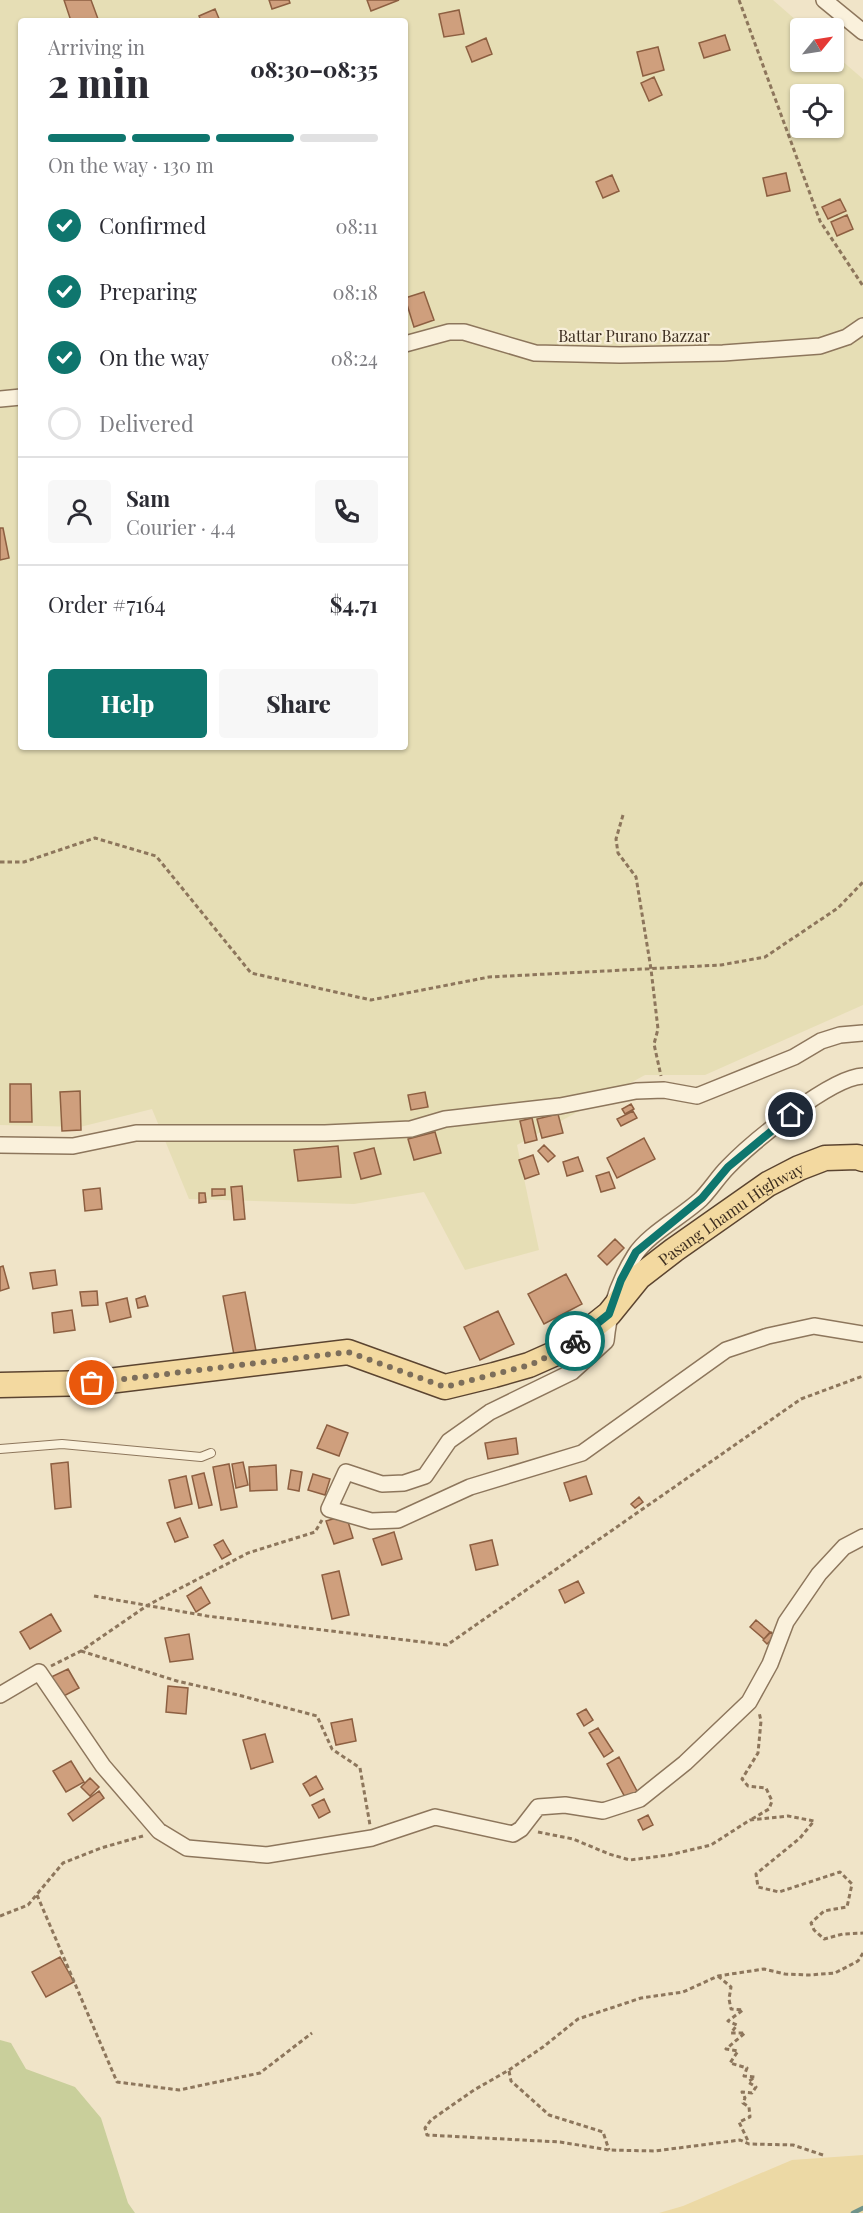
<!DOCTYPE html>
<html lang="en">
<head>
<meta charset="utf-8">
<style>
	body { margin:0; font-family:"Playfair Display",serif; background:#f7f7f7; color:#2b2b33; height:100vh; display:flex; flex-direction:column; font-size:22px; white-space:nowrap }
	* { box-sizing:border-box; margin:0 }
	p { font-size:20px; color:#7c7c81 }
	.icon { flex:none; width:33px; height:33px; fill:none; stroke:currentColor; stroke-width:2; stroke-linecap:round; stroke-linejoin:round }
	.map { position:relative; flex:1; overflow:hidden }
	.panel { position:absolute; left:18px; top:18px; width:390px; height:732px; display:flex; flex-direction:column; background:#fff; border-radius:6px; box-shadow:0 2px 4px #0004 }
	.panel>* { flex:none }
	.needle { width:39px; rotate:60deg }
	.fabs { position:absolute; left:790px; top:18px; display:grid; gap:12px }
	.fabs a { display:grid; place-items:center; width:54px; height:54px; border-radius:6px; background:#fff; box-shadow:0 2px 4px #0004; font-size:30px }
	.pin { position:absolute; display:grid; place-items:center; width:51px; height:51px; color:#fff; margin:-26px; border:3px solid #fff; border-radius:50%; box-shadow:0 2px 6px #0007 }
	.courier { position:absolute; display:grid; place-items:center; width:60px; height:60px; margin:-30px; border:4px solid #0f766e; border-radius:50%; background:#fff; color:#222; box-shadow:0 2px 8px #0007 }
	.summary em { font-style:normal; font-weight:800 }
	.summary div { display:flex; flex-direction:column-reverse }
	.summary { display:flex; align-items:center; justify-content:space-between; height:102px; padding:0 30px }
	h1 { font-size:39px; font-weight:800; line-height:45px }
	.bar { display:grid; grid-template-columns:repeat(4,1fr); gap:9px 6px; align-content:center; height:72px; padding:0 30px }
	.bar i { height:8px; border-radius:4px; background:#e1e1e2 }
	.bar .selected { background:#0f766e }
	.bar p { grid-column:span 4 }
	.line { display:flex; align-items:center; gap:15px; padding:0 30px; border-top:2px solid #e1e1e2 }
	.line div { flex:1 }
	.round { display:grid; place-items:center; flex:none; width:63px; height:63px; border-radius:6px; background:#f7f7f7 }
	ol { padding:0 30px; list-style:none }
	li { display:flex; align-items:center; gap:18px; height:66px }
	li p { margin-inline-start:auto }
	li .icon { padding:6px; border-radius:50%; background:#0f766e; color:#fff; stroke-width:4 }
	li:last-child { color:#7c7c81 }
	li i { width:33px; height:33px; border:3px solid #e1e1e2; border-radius:50% }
	.button { display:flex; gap:12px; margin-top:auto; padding:12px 30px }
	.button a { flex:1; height:69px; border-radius:6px; background:#0f766e; color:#fff; font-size:24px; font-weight:800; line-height:69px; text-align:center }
	.button a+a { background:#f7f7f7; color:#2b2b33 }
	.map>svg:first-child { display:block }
</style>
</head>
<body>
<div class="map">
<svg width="863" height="2213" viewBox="0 0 863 2213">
	<rect width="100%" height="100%" fill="#f0e4c8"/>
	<path fill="#e6deb5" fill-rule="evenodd" d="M0 0H773L805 28H801V62H834V54L863 79V1005L705 1075H645L517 1145 539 1250 465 1270 424 1192 354 1204 189 1199 152 1109 80 1127 0 1125ZM21 21H405V747H21ZM801 94H834V128H801Z"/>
	<path fill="#c9cf9b" d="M0 2040 11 2043 26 2069 75 2087 101 2118 128 2203 135 2213H0Z"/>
	<path fill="#ecd9a5" d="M863 2155V2213H659L683 2206 792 2160Z"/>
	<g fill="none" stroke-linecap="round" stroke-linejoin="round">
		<path stroke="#6f938a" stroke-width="4.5" d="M853 2213 863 2208"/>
	</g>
	<path fill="#cf9f7d" stroke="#8d5f41" stroke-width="1.5" d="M64 0H91L98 19 91 21H71Z
		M269 0H289L290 3 272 9Z
		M367 0H399L371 11Z
		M215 9 220 21H201L199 16Z
		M459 10 464 34 444 37 439 14Z
		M725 35 730 50 704 58 699 43Z
		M486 38 492 54 472 62 466 47Z
		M658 47 664 70 643 76 637 52Z
		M654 77 662 95 649 101 641 83Z
		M786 173 790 191 767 196 763 178Z
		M612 175 619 191 603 198 596 182Z
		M840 199 846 211 828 219 822 207Z
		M847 215 853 229 837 236 831 222Z
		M424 292 434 320 414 327 405 298Z
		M0 528H3L9 558 0 560Z
		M10 1084H31L32 1122H10Z
		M80 1091 81 1130 62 1131 60 1092Z
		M425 1092 428 1107 411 1110 408 1095Z
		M631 1104 634 1109 625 1114 622 1109Z
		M633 1111 637 1118 621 1126 617 1119Z
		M558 1114 563 1133 542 1138 537 1119Z
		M532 1118 537 1140 525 1143 520 1121Z
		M435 1132 441 1153 414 1160 408 1139Z
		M644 1138 655 1159 617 1178 607 1158Z
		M544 1145 555 1156 548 1162 538 1151Z
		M338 1146 341 1177 298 1181 294 1150Z
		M374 1148 381 1174 361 1179 354 1153Z
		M533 1155 539 1174 525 1179 519 1160Z
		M578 1157 583 1171 567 1176 563 1162Z
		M609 1172 615 1188 601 1192 596 1176Z
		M242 1186 245 1219 234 1220 231 1187Z
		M100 1188 102 1209 85 1211 83 1190Z
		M212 1189H225V1195L212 1196Z
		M199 1193H205L206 1202 199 1203Z
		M615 1239 624 1248 607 1265 598 1256Z
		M3 1266 9 1288 0 1291V1267Z
		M55 1270 57 1285 33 1289 30 1273Z
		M566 1274 582 1304 544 1324 528 1294Z
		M97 1291 98 1305 82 1306 80 1292Z
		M245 1292 256 1351 234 1355 223 1296Z
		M145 1296 148 1306 138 1308 136 1299Z
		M127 1298 131 1317 110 1322 106 1303Z
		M72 1310 75 1330 54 1333 52 1313Z
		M498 1311 514 1344 480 1360 464 1327Z
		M327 1425 348 1433 339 1456 317 1448Z
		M516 1438 518 1454 488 1459 485 1443Z
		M68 1462 71 1507 55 1509 51 1464Z
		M243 1462 248 1485 236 1488 232 1464Z
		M229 1464 237 1507 221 1510 213 1467Z
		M276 1465 277 1490 250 1491 249 1467Z
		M291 1470 302 1472 299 1491 288 1489Z
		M204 1473 212 1505 199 1508 192 1476Z
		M313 1474 330 1479 325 1495 308 1490Z
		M186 1476 192 1504 175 1508 169 1480Z
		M586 1476 592 1494 570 1501 564 1483Z
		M639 1497 643 1502 635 1508 631 1504Z
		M346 1515 353 1538 334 1544 326 1521Z
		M180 1518 188 1537 175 1542 167 1523Z
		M394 1532 402 1559 382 1565 373 1539Z
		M223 1540 231 1554 222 1559 214 1545Z
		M492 1540 498 1565 476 1570 470 1545Z
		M339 1571 349 1615 332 1619 322 1575Z
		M578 1581 584 1593 565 1603 559 1590Z
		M201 1587 210 1603 196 1612 187 1596Z
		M51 1614 61 1631 30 1649 20 1632Z
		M756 1620 770 1632 764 1639 750 1627Z
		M771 1632 775 1636 767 1644 763 1640Z
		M189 1634 193 1659 170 1662 165 1638Z
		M68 1669 79 1688 60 1698 49 1678Z
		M168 1686 188 1688 186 1714 166 1712Z
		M586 1709 593 1720 584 1726 577 1714Z
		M352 1719 356 1741 336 1745 331 1723Z
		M598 1728 613 1751 604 1757 589 1733Z
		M265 1734 273 1762 251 1769 243 1740Z
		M619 1757 638 1793 626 1799 607 1764Z
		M71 1761 84 1782 66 1792 53 1771Z
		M316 1776 323 1789 310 1796 303 1784Z
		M90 1778 99 1787 90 1796 81 1787Z
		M99 1791 104 1798 73 1821 68 1814Z
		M324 1799 330 1812 319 1818 312 1805Z
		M648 1815 653 1825 643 1830 638 1820Z
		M60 1957 74 1982 46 1997 32 1972Z"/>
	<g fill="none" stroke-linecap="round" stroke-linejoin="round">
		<g stroke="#8d765c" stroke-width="10">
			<path id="service" d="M0 1449 62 1444 201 1457 211 1453"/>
		</g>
		<g stroke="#8d765c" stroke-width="18">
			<path id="minor" d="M824 0 863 32
				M405 344 449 332H464L535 353 620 355 723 353 820 346 847 337 863 326
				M0 399 21 397
				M863 1076C831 1077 751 1143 728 1167 718 1177 711 1189 701 1199 683 1216 647 1235 635 1255 618 1282 609 1310 606 1341L572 1372 490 1412 449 1441 425 1476 404 1483 382 1484 346 1472 329 1509 371 1521 398 1520 470 1487 582 1453 726 1350 768 1336 814 1326 863 1334
				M0 1145 73 1146 136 1133H325L411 1129 445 1119 560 1106 636 1091 664 1090 697 1096 794 1057 821 1041 840 1035 863 1033
				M0 1695 39 1672 103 1766 159 1831 187 1848 267 1855 372 1838 435 1817 513 1834 521 1829 538 1807 565 1805 603 1811 640 1799 685 1763 749 1702 770 1664 786 1622 819 1574 844 1547 863 1537"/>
		</g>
		<g stroke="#5b4430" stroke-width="27">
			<g id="primary">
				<path id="s1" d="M0 1385 92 1383 348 1352 445 1387 494 1375 529 1365 565 1349 609 1314 639 1277 674 1250 768 1184 799 1168 825 1158 857 1157 863 1159"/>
			</g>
		</g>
		<path stroke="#8d765c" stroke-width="3" stroke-dasharray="4.5 3" stroke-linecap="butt" d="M739 0 820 221 863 286
			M623 815 616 839 618 853 636 877 651 969 658 1029 654 1044 661 1076
			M0 862H24L95 838 156 856 251 973 371 1000 489 977 721 965 765 957 838 908 863 882
			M94 1596 207 1616 447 1645 801 1399 863 1376
			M81 1651 177 1681 242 1696 317 1716 332 1749 360 1768 370 1825
			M51 1666 81 1651 148 1605 248 1553 315 1532 322 1520
			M752 1819 769 1809 772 1801 766 1788 748 1786 742 1779 758 1753 761 1721 759 1712
			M538 1832 573 1839 609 1854 630 1860 669 1855 711 1845 750 1820 788 1816 814 1821 800 1838 756 1874 758 1887 779 1892 840 1872 852 1884 847 1907 824 1911 811 1923 814 1930 824 1939 843 1934 863 1933
			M37 1895 117 2082 179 2090 260 2073 312 2033
			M0 1916 28 1905 63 1863 101 1848 143 1836
			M718 1976 731 1987 729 1999 731 2009 743 2010 728 2021 737 2025 731 2033H745L726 2049 738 2051 730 2063 747 2068 744 2076 755 2077 748 2082 756 2087 752 2093 742 2092 745 2098 743 2103 749 2107 750 2117 739 2122 749 2143
			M509 2071 511 2081 549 2115 603 2132 609 2150
			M823 2155 793 2145 749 2144 740 2140 655 2151 609 2150 560 2142 427 2135 425 2128 431 2120 474 2090 509 2070 543 2047 578 2019 641 1998 683 1992 718 1976 764 1969 785 1974 809 1975 835 1973 858 1961 863 1953"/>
		<use href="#service" stroke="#faf1dc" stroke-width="8"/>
		<use href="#minor" stroke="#faf1dc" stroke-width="15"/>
		<use href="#primary" stroke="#f3d9a0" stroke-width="24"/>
	</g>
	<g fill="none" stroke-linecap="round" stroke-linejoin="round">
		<path stroke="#7c6e5b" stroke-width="6" stroke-dasharray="0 10.8" d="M92 1383 348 1352 445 1387 530 1365 564 1349 575 1341"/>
		<path stroke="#0f766e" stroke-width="8" d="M575 1341 609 1314 621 1280 636 1252 702 1198 728 1167 791 1115"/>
	</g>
	<g text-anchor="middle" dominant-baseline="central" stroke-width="4.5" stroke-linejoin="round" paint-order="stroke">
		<g font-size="16" fill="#3d2e20" stroke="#f7eed8">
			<text x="634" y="335">Battar Purano Bazzar</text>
			<text stroke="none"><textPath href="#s1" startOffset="795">Pasang Lhamu Highway</textPath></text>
		</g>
	</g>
</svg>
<div class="fabs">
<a><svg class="needle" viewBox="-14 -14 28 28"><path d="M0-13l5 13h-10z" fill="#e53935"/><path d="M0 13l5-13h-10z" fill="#7c7c81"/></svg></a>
<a><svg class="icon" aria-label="locate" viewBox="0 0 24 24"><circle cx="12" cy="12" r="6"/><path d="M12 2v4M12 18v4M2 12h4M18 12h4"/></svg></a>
</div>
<div class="pin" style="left:92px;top:1383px;background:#ea580c"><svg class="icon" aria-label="bag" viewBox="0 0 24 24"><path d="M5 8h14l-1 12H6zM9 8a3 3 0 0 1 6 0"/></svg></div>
<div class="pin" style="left:791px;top:1115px;background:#1f2937"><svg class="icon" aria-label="home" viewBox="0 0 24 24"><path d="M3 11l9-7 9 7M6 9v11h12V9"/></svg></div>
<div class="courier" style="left:575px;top:1341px"><svg class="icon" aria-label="bike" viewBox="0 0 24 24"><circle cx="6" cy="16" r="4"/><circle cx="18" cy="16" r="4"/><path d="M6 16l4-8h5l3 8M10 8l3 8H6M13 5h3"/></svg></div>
<section class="panel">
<div class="summary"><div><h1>2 min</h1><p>Arriving in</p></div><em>08:30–08:35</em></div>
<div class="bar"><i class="selected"></i><i class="selected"></i><i class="selected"></i><i></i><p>On the way · 130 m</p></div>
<ol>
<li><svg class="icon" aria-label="check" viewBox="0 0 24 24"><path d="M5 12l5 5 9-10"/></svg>Confirmed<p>08:11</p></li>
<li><svg class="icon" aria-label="check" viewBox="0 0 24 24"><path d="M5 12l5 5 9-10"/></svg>Preparing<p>08:18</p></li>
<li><svg class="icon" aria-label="check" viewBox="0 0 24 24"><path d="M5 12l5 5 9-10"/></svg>On the way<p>08:24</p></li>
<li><i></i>Delivered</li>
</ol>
<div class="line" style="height:108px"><a class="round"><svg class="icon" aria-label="person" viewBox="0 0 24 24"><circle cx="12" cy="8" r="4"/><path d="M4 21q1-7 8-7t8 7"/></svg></a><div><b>Sam</b><p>Courier · 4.4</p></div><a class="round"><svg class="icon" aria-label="phone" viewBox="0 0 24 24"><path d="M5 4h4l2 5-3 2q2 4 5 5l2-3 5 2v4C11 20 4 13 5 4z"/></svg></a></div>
<div class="line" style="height:78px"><div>Order #7164</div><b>$4.71</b></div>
<div class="button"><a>Help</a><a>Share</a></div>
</section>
</div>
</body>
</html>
